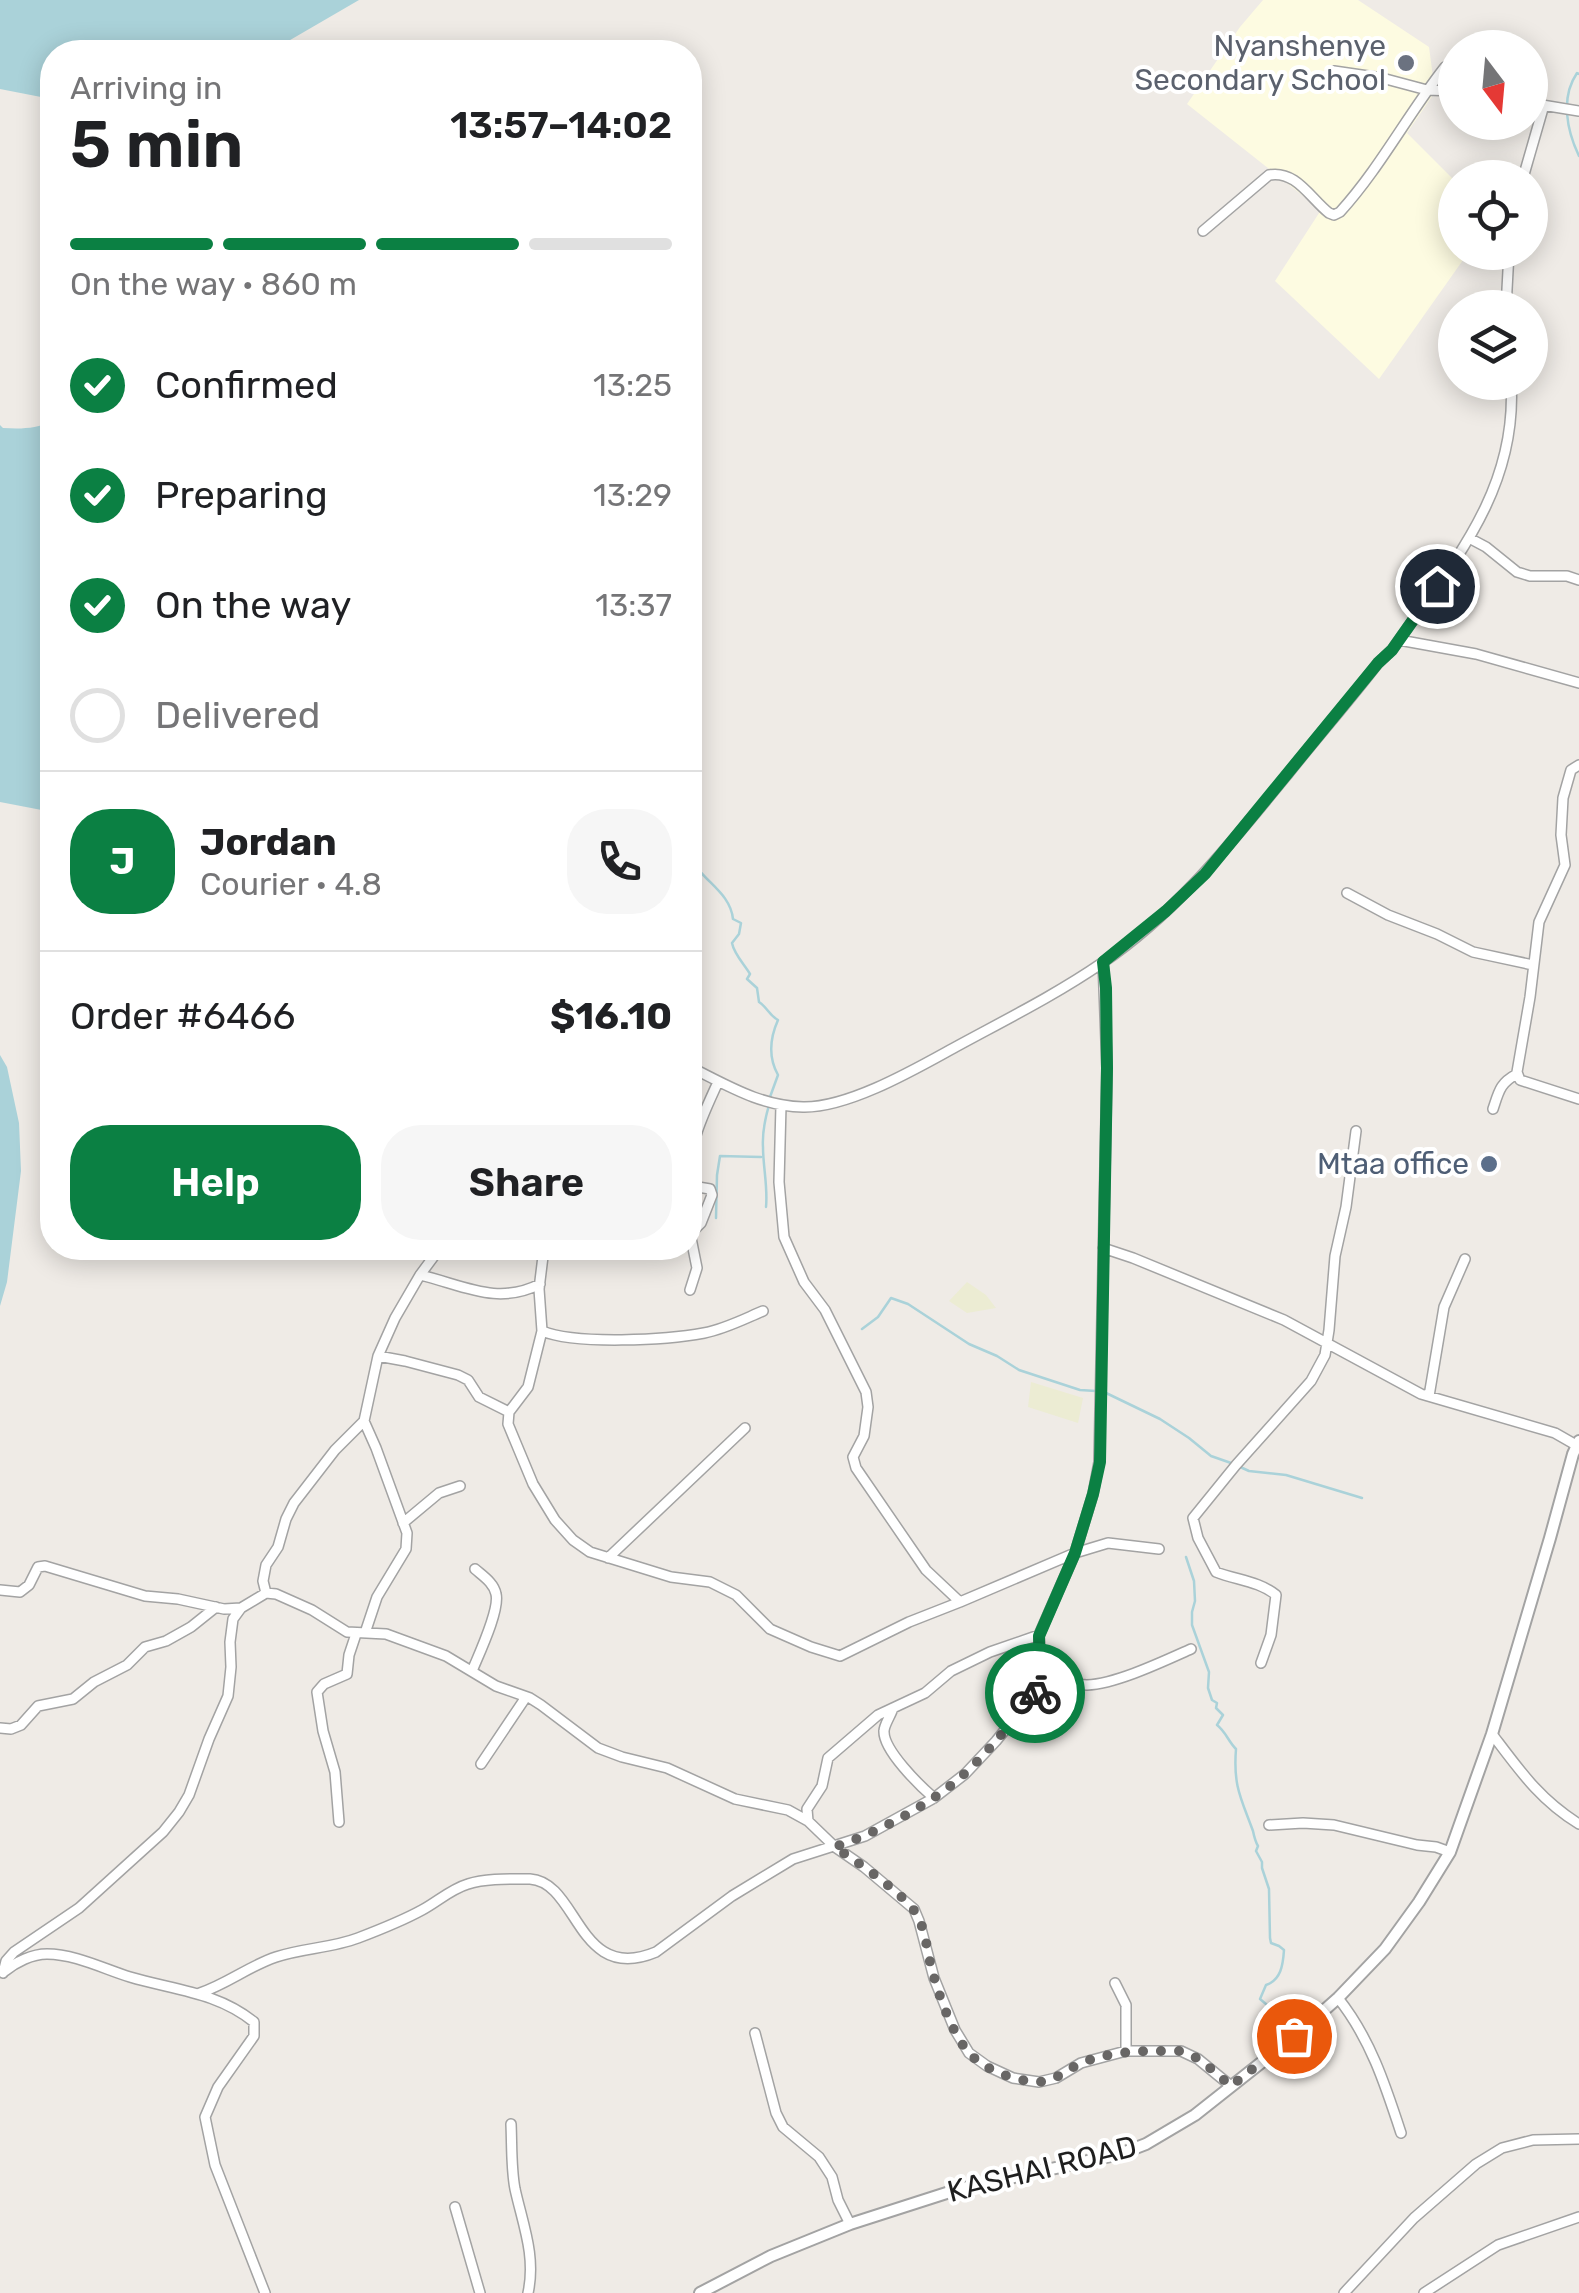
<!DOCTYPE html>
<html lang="en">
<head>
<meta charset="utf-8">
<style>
	body { margin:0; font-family:Rubik,sans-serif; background:#f6f6f6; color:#202124; height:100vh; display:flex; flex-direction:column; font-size:38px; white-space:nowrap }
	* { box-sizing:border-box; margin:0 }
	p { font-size:32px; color:#757577 }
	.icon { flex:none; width:55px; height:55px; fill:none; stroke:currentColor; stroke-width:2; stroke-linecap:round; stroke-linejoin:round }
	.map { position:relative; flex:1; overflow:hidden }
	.side { position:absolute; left:40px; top:40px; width:662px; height:1220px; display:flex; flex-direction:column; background:#fff; border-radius:40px; box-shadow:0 5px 25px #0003 }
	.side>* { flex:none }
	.needle { width:65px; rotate:164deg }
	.buttons { position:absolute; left:1438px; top:30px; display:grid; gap:20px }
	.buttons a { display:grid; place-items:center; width:110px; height:110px; border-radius:50%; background:#fff; box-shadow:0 5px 25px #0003; font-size:50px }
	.pin { position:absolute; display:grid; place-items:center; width:85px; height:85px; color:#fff; margin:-42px; border:5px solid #fff; border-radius:50%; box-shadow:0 2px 10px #0007 }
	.courier { position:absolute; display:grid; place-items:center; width:100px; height:100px; margin:-50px; border:8px solid #0b8043; border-radius:50%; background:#fff; color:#222; box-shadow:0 2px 12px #0007 }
	.head em { font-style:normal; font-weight:600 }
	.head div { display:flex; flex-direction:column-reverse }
	.head { display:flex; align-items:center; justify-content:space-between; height:170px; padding:0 30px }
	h1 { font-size:65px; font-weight:600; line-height:75px }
	.bar { display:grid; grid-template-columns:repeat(4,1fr); gap:15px 10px; align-content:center; height:120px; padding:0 30px }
	.bar i { height:12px; border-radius:8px; background:#e0e0e0 }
	.bar .selected { background:#0b8043 }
	.bar p { grid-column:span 4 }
	.line { display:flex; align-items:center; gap:25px; padding:0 30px; border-top:2px solid #e0e0e0 }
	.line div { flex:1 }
	.round { display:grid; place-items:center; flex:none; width:105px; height:105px; border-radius:40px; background:#f6f6f6 }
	ol { padding:0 30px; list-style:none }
	li { display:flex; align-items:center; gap:30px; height:110px }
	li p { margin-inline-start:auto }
	li .icon { padding:10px; border-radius:50%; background:#0b8043; color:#fff; stroke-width:4 }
	li:last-child { color:#757577 }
	li i { width:55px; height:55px; border:5px solid #e0e0e0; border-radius:50% }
	.action { display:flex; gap:20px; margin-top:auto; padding:20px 30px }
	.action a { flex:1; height:115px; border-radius:40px; background:#0b8043; color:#fff; font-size:40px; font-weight:600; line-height:115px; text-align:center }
	.action a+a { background:#f6f6f6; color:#202124 }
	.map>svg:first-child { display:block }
</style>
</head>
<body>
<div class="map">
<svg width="1579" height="2293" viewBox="0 0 1579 2293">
	<rect width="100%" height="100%" fill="#efebe6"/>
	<path fill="#fdfbe1" d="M1263 0H1358L1429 47 1435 92 1407 133 1455 181V252L1468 253 1379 379 1275 281 1321 210 1187 104 1240 27Z"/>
	<path fill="#ececd3" d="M967 1282 986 1295 996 1308 967 1313 949 1301Z
		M1031 1382 1083 1398 1078 1423 1028 1407Z"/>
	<path fill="#aad2d9" d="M0 0H359L285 43 260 52H52V97H41L0 89Z
		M52 421V812L0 802V425L3 428C21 429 36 429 52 421Z
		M0 1055 7 1067 19 1123 21 1171 7 1282 0 1306Z"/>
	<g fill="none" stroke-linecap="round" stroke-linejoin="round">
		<path stroke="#aad2d9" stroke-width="2.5" d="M1579 74 1577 73C1560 98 1567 131 1579 156
			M690 856C701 881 730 891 733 919L741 923 739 934 732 943C734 954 744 964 750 974L747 979 757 988 759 1002C767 1007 769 1015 778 1020 770 1038 768 1057 778 1075L770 1097
			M766 1207C768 1187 763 1167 763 1147 762 1132 765 1119 769 1105
			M716 1218 717 1175 720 1156 761 1157
			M862 1329 878 1317 891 1298 908 1304 969 1344 997 1356 1019 1370 1080 1390 1096 1391
			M1104 1392 1160 1419 1189 1438 1211 1456 1231 1463
			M1238 1466 1249 1471 1286 1475 1362 1498
			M1186 1557 1194 1581 1195 1601 1192 1612V1625L1209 1672 1208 1688 1212 1700 1217 1703 1216 1708 1223 1715 1217 1725C1226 1732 1228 1741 1236 1749 1233 1786 1241 1798 1253 1831 1254 1836 1255 1841 1258 1846L1256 1851 1262 1862V1868L1269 1889 1270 1938 1271 1943 1279 1946 1284 1950C1283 1965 1281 1980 1266 1985L1260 1999 1273 2010 1282 2023"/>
		<g stroke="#a3a3a3" stroke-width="12">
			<path id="minor" d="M1334 71 1382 78 1427 90 1455 91
				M1530 103 1579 111
				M1523 178 1544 105
				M1203 231 1269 175C1296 170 1310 198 1329 213L1334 215 1340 212C1380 168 1408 114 1445 67
				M1506 308 1509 252
				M1469 538 1486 547 1517 572 1530 576H1567L1579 580
				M1399 640 1476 654 1579 683
				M1579 765 1571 770 1563 798 1561 835 1565 865 1539 922 1530 997 1517 1072 1520 1080 1579 1099
				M1347 893 1388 915 1437 934 1473 952 1533 965
				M690 1067C727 1085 760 1106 803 1107 847 1108 912 1071 950 1050 1001 1022 1054 996 1102 963 1177 912 1230 844 1287 775 1317 737 1349 701 1378 663L1392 650C1450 566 1518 492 1511 382
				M781 1105 779 1182 784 1237 804 1282 825 1310 866 1392 868 1407 864 1436 853 1457 856 1468 926 1570 960 1602
				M1493 1109C1499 1091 1500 1083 1517 1074
				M544 1248 539 1289 542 1331 528 1387 509 1412 508 1424 533 1484 555 1520 573 1540 590 1552 671 1577 710 1582 736 1595 770 1629 811 1647 840 1656 909 1622 960 1602 1075 1553 1108 1543 1159 1549
				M1103 1248 1133 1258 1284 1320 1421 1394 1555 1433 1576 1445
				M420 1275C463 1285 497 1306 540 1284
				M690 1290 697 1268 691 1238 693 1231 701 1223 712 1195 710 1189 698 1187 691 1180C687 1146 704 1113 718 1082
				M542 1331C576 1345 667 1340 704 1333 725 1329 744 1319 763 1311
				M378 1356 405 1361 458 1375 468 1380 479 1397 509 1412
				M1429 1396 1444 1307 1465 1259
				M364 1421 376 1448 407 1533 406 1549 377 1597 365 1633
				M403 1523 439 1493 460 1486
				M608 1558 745 1428
				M0 1590 20 1592 29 1585 38 1567 45 1566 145 1596 178 1599 224 1609 241 1608
				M266 1593 276 1594 312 1610 347 1632 386 1634 446 1656 496 1686 530 1698 541 1705 598 1748 622 1757 667 1768 735 1799 788 1810 808 1821 835 1847 864 1867 914 1909 919 1921 934 1978 955 2030 969 2053 987 2066 1013 2078 1039 2082 1056 2078 1081 2063 1126 2051H1181L1198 2059 1231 2086
				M1261 1663 1271 1635 1276 1595C1259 1581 1236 1580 1216 1572L1198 1538 1193 1518 1236 1465 1311 1381 1325 1355 1329 1330 1335 1256 1346 1207 1356 1131
				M472 1671C479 1654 500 1610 496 1594 494 1583 483 1576 475 1569
				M1041 1674C1056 1678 1071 1685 1087 1685 1116 1684 1164 1661 1191 1649
				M893 1708C891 1715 884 1725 884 1731 883 1750 920 1786 934 1798
				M0 1728 11 1729 21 1725 38 1706 73 1699 94 1682 127 1665 145 1647 166 1641 191 1627 216 1607
				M1492 1734C1520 1771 1540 1800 1579 1824
				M481 1764 526 1697
				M808 1821 807 1809 822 1786 828 1758 878 1715 925 1693 951 1671 990 1652 1039 1635
				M339 1822 335 1772 323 1731 317 1692 324 1684 347 1674 349 1655 356 1634
				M1269 1825 1303 1823 1334 1825 1417 1845 1436 1847 1450 1852
				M5 1971C16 1962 32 1954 47 1954 75 1954 104 1969 130 1977 174 1990 217 1992 254 2022V2036L218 2087 205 2117 215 2165 265 2293
				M3 1973 6 1961 14 1952 79 1908 163 1832 179 1812 189 1795 209 1739 228 1696 231 1667 230 1642 233 1619 241 1608 266 1593 263 1581 266 1565 278 1547 286 1519 294 1503 335 1450 364 1421 378 1356 395 1318 420 1275 440 1248
				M1115 1983 1126 2005V2051
				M200 1993C227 1984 249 1966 276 1957 303 1948 332 1948 358 1938 379 1930 402 1921 422 1910 437 1902 451 1889 468 1884 486 1878 511 1879 530 1879 579 1882 577 1985 656 1952L732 1896 793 1859 865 1836 934 1798 965 1774 996 1741 1039 1688 1041 1674 1039 1635 1075 1553 1093 1494 1099 1462 1107 1068 1103 962
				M1338 1998C1370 2038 1385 2084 1401 2133
				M755 2033 776 2113 783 2127 819 2157 832 2177 838 2200 850 2224
				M511 2124C512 2145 511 2168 515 2189 523 2225 536 2256 528 2293
				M455 2207 480 2293
				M1344 2293 1414 2218 1476 2164 1502 2148 1533 2140 1579 2139
				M1424 2293 1498 2245 1579 2217"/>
		</g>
		<g stroke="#a3a3a3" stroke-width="14">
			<path id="tertiary" d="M700 2293 771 2256 850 2224 959 2189 1120 2154 1146 2144 1195 2115 1295 2036 1338 1998 1385 1949 1419 1902 1450 1852 1492 1734 1550 1538 1573 1454 1579 1441"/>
		</g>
		<use href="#minor" stroke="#fff" stroke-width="9"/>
		<use href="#tertiary" stroke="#fff" stroke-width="10"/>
	</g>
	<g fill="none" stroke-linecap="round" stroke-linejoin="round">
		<path stroke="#686665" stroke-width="10" stroke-dasharray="0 18" d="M1035 1693C1012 1721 990 1751 963 1775 932 1804 875 1834 834 1847 854 1859 907 1896 917 1915 925 1929 927 1950 931 1966 937 1991 953 2038 972 2056 988 2071 1014 2080 1035 2082 1054 2083 1067 2069 1083 2062 1118 2050 1145 2051 1181 2051 1200 2056 1216 2074 1231 2086L1294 2036"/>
		<path stroke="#0b8043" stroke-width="12" d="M1035 1693 1040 1683 1039 1636 1075 1553 1093 1494 1100 1462 1107 1068 1106 988 1103 962 1166 911 1205 874 1378 663 1392 650 1437 586"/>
	</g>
	<circle fill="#6b7280" stroke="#fff" stroke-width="4" cx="1406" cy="63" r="10"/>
	<circle fill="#5c6f8a" stroke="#fff" stroke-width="4" cx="1489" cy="1164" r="10"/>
	<g text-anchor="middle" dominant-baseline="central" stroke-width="8" stroke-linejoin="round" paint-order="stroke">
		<g font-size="30" fill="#5b616d" stroke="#fff" text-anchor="end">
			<text x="1386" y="46">Nyanshenye<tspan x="1386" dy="34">Secondary School</tspan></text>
		</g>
		<g font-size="30" fill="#4e5e75" stroke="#fff" text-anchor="end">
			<text x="1469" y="1164">Mtaa office</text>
		</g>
		<g font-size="30" fill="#1f1f1f" stroke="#fff">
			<text transform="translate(1042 2169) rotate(-14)">KASHAI ROAD</text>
		</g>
	</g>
</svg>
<div class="buttons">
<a><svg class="needle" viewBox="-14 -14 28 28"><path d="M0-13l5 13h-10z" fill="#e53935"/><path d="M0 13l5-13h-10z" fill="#757577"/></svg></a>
<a><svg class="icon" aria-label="locate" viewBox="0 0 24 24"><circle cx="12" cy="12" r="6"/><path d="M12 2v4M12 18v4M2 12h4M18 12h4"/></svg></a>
<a><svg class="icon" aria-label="layers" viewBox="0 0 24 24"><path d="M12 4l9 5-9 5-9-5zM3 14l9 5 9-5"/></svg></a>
</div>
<div class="pin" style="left:1294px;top:2036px;background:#ea580c"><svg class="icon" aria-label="bag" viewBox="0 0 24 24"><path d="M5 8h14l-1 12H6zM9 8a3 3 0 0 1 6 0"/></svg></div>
<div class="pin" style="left:1437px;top:586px;background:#1f2937"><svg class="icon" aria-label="home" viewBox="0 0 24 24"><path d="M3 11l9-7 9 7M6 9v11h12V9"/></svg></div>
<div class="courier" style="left:1035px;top:1693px"><svg class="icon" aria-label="bike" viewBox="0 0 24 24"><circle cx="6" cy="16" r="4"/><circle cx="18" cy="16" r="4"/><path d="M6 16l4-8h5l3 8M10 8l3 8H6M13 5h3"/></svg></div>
<section class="side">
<div class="head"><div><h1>5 min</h1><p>Arriving in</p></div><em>13:57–14:02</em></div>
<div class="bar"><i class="selected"></i><i class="selected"></i><i class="selected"></i><i></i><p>On the way · 860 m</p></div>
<ol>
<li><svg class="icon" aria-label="check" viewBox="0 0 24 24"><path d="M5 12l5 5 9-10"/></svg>Confirmed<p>13:25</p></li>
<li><svg class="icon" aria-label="check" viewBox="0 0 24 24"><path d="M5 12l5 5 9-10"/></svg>Preparing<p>13:29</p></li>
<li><svg class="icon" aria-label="check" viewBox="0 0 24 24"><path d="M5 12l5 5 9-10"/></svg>On the way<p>13:37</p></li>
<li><i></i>Delivered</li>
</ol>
<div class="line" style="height:180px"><b class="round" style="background:#0b8043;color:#fff">J</b><div><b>Jordan</b><p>Courier · 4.8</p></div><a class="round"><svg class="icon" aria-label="phone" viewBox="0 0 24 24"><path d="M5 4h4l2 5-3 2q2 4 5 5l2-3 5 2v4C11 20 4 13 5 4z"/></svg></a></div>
<div class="line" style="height:130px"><div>Order #6466</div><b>$16.10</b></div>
<div class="action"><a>Help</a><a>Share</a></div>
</section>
</div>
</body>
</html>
